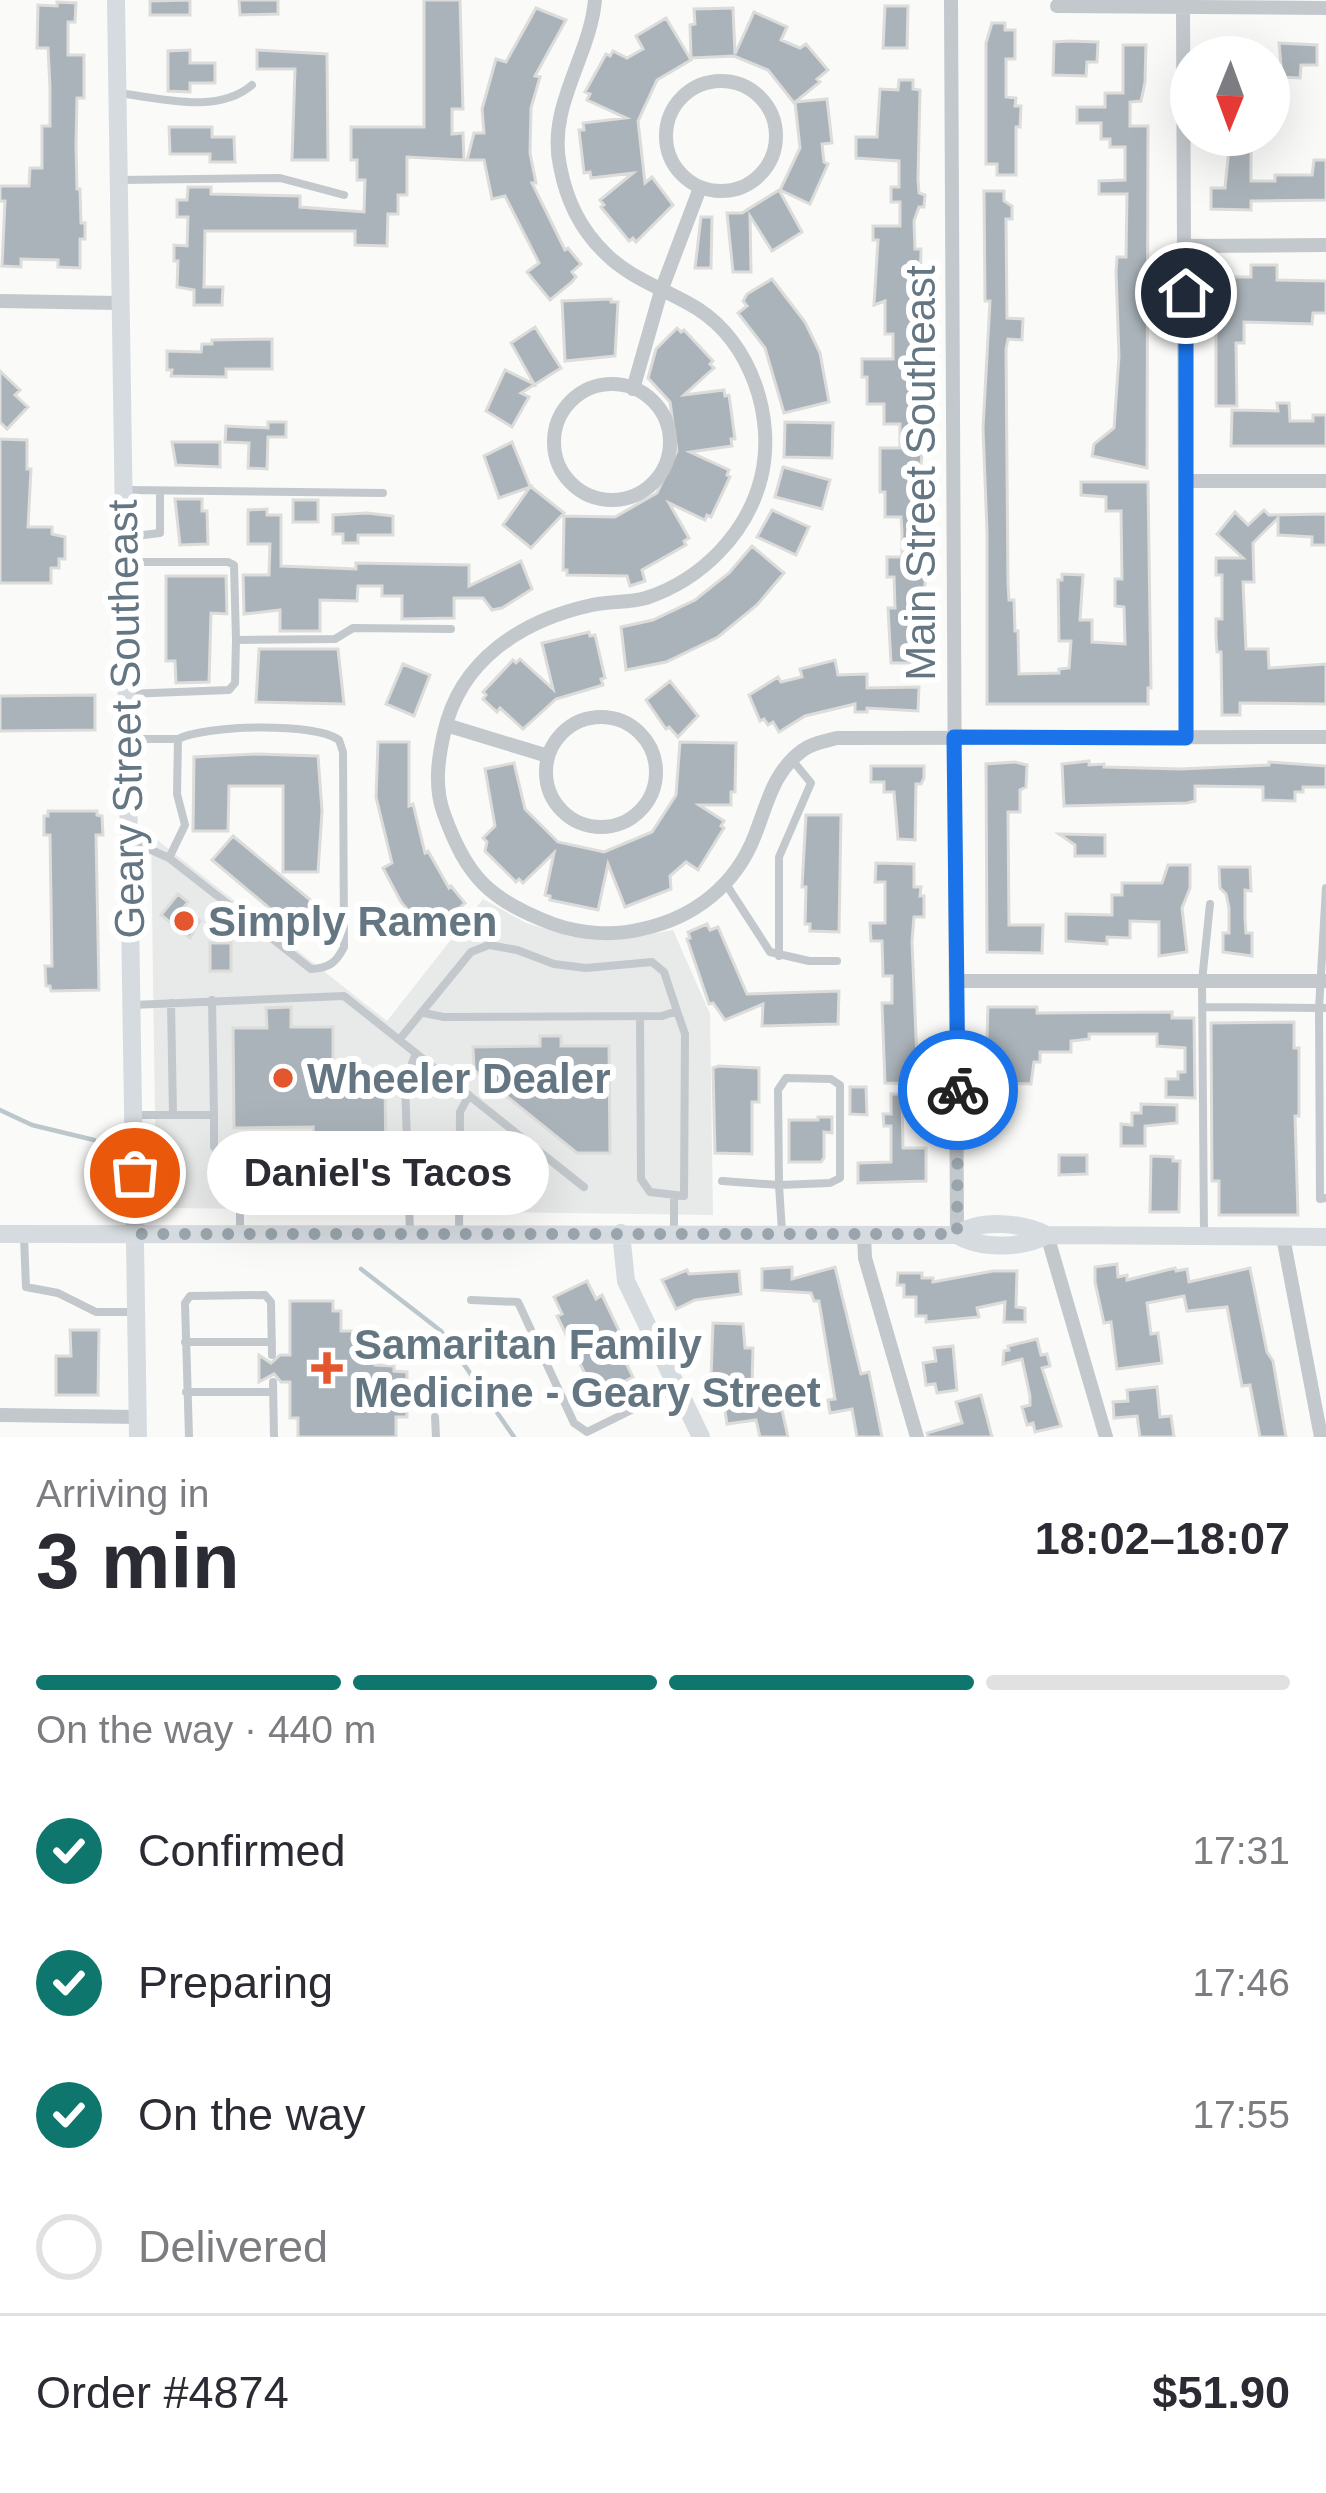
<!DOCTYPE html>
<html lang="en">
<head>
<meta charset="utf-8">
<style>
	body { margin:0; font-family:Arial,sans-serif; background:#f7f7f7; color:#2b2b33; height:100vh; display:flex; flex-direction:column; font-size:45px; white-space:nowrap }
	* { box-sizing:border-box; margin:0 }
	p { font-size:39px; color:#7c7c81 }
	.icon { flex:none; width:66px; height:66px; fill:none; stroke:currentColor; stroke-width:2; stroke-linecap:round; stroke-linejoin:round }
	.map { position:relative; height:1437px; overflow:hidden }
	.side { display:flex; flex-direction:column; background:#fff; flex:1 }
	.side>* { flex:none }
	.needle { width:78px; rotate:181deg }
	.buttons { position:absolute; left:1170px; top:36px; display:grid; gap:24px }
	.buttons a { display:grid; place-items:center; width:120px; height:120px; border-radius:50%; background:#fff; box-shadow:0 12px 48px #0002; font-size:60px }
	.pin { position:absolute; display:grid; place-items:center; width:102px; height:102px; color:#fff; margin:-51px; border:6px solid #fff; border-radius:50%; box-shadow:0 3px 12px #0007 }
	.courier { position:absolute; display:grid; place-items:center; width:120px; height:120px; margin:-60px; border:9px solid #1a73e8; border-radius:50%; background:#fff; color:#222; box-shadow:0 3px 15px #0007 }
	.bubble { position:absolute; height:84px; border-radius:42px; background:#fff; box-shadow:0 12px 48px #0002; font-size:39px; font-weight:800; line-height:84px; text-align:center }
	.headline em { font-style:normal; font-weight:800 }
	.headline div { display:flex; flex-direction:column-reverse }
	.headline { display:flex; align-items:center; justify-content:space-between; height:204px; padding:0 36px }
	h1 { font-size:78px; font-weight:800; line-height:90px }
	.bar { display:grid; grid-template-columns:repeat(4,1fr); gap:18px 12px; align-content:center; height:144px; padding:0 36px }
	.bar i { height:15px; border-radius:9px; background:#e1e1e2 }
	.bar .current { background:#0f766e }
	.bar p { grid-column:span 4 }
	.line { display:flex; align-items:center; gap:30px; padding:0 36px; border-top:3px solid #e1e1e2 }
	.line div { flex:1 }
	ol { padding:0 36px; list-style:none }
	li { display:flex; align-items:center; gap:36px; height:132px }
	li p { margin-inline-start:auto }
	li .icon { padding:12px; border-radius:50%; background:#0f766e; color:#fff; stroke-width:4 }
	li:last-child { color:#7c7c81 }
	li i { width:66px; height:66px; border:6px solid #e1e1e2; border-radius:50% }
	.map>svg:first-child { display:block }
</style>
</head>
<body>
<div class="map">
<svg width="1326" height="1437" viewBox="0 0 1326 1437">
	<rect width="100%" height="100%" fill="#fafaf8"/>
	<path fill="#e8e9e9" d="M151 835 387 1021 483 899 526 923 572 937 623 939 673 930 710 1014 713 1215 173 1208 156 1187Z"/>
	<g fill="none" stroke-linecap="round" stroke-linejoin="round">
		<path stroke="#bbc7cb" stroke-width="4.5" d="M0 1110 32 1125 94 1140
			M361 1269 441 1331 514 1437"/>
	</g>
	<path fill="#aab3b9" stroke="#dcdcda" stroke-width="3" d="M190 0V15H150V1Z
		M239 0H278V14L240 15Z
		M424 0H460L463 109H452V134L463 133 464 160 407 157V195H398V214H388L387 246 355 245V231H205L204 287H223L222 305H194V290L177 287 178 261H174V245L187 246 188 217H177V200H187L188 187H211V194L300 196V207L364 212 365 180H357V160H351V127H424Z
		M57 2 76 3 75 22H68V55H84V98H77L76 146 77 189H80L81 223H85V239H80V268L58 267V260L21 259V267L2 266 5 201H0V186H29L30 168H42V126H50V87L48 48H37L38 5 57 6Z
		M885 6H908L907 48H883Z
		M536 8 566 20 535 76 540 77 531 108 530 153 536 183H532L565 250 568 248 581 264 572 272 576 277 572 282 550 300 527 272 539 263 505 196 492 199 484 160H467L474 133H484L482 109 496 59 506 62Z
		M733 8 735 54 754 12 787 27 781 40 800 48 806 44 828 70 817 79 820 82 794 103 768 70 734 56 691 58 690 25 695 24 694 9Z
		M666 18 691 60 657 80 638 121 645 183 652 177 673 205 636 242 633 238 629 241 601 207 604 205 600 200 633 173 591 178 590 172 584 173 579 130H584L583 123 626 118 587 100 590 94 585 92 606 54 610 56 613 51 627 58 643 49 636 36Z
		M992 23H1005V30H1015V59H1006V97L1016 98 1015 106H1021L1020 127H1016V175H997V164H986V43Z
		M1069 41 1098 42 1097 62H1087L1086 76 1053 75 1054 42Z
		M1279 43 1317 45V65H1301L1300 78 1282 77Z
		M1123 45H1146L1145 82 1141 101 1130 102V126H1148L1147 468 1092 456 1094 444 1114 428 1119 356 1116 272 1117 257H1126L1127 194H1099V181L1125 180V147H1110V139H1101V123H1077V107H1105V93H1123Z
		M190 50V63H215V83H190V92L168 91V51Z
		M257 50 327 54 328 160H292L295 69H257Z
		M899 80H913V89L920 90 918 179 919 193 925 195 924 207H919L914 221 915 249H921L919 328H927L923 358H912L916 416 925 420 920 476 912 475 914 512H920V518H924L926 552 923 645 916 663H891L888 608H895L894 577H887V557H902V532L901 517H885V492H880V448H900V424H884V404H867V377H862V359H893V334H885V301L874 305 878 240H873V226H900V202H891V187H899V161L856 158V137H877L880 89 898 90Z
		M827 99 832 143 822 144 824 162 828 164 810 204 780 190 800 148 795 102Z
		M169 127H212V137H234L235 162H210V154H170Z
		M1229 148H1251V181H1275V175H1312L1314 160H1326V200L1251 201V210L1211 209V188H1225Z
		M779 190 802 232 772 251 750 216 751 272H733L727 213H742Z
		M984 191H1004V201L1012 206V219H1006L1007 318 1023 319 1022 340 1008 339 1006 349 1008 584 1009 600H1014L1015 631H1018L1019 674 1059 673V669L1069 668 1071 641H1059L1058 580H1062V574L1083 575 1080 620H1092V642L1125 644 1124 607 1115 606V579H1122L1121 511H1106V497L1081 495V482H1148L1151 688H1148V704H987V532L983 428 990 301H985Z
		M701 217H712L711 268H695Z
		M1251 265H1277V280L1326 281V313H1313L1312 324 1244 322V343H1236L1237 406H1216V277H1251Z
		M772 279 805 322 820 353 829 402 784 413 765 348 738 313 747 306 743 301 747 294Z
		M611 299V302H618L615 356 565 361 562 301Z
		M535 327 561 368 521 393 529 397 512 427 486 411 505 370 534 384 511 343Z
		M677 328 681 332 684 330 713 361 710 364 714 368 684 395 724 390 725 396 729 395 735 439H731L732 446 690 452 729 470 727 475 730 477 711 517 707 515 705 520 669 503 689 538 684 541 686 545 642 570 645 581 630 586 627 576 567 575V570H563L564 516 615 517 657 493 677 451 670 402 648 378 656 349Z
		M272 339V369H226V377L171 376 172 370H167V351L201 352 202 344H212V340Z
		M0 371 20 390 15 395 28 407 7 429 0 422Z
		M1277 403H1289L1290 421H1313V415H1326V446H1231L1232 410 1278 411Z
		M268 422H286V437H268L267 469 248 468 249 443 225 442 226 426 268 428Z
		M785 422 833 423 832 458 784 457Z
		M0 439 27 440V469H31L28 527H52V534L65 537V559H59V568H51V583H0Z
		M172 442H220V467L176 465Z
		M512 442 530 486 564 513 531 548 503 525 530 487 499 498 484 456Z
		M783 467 830 480 822 509 775 497Z
		M175 499H202V511H207L208 544 180 545Z
		M293 500H318V522H293Z
		M267 509V515H281V566L356 569V563L469 565V586L521 561 532 589 502 608 492 610 483 598H454V618L402 619V596H382V586H358L357 601 320 600V631H280V610L244 614 243 575H269L270 544H248V510Z
		M772 510 809 527 796 555 757 537Z
		M1264 510 1269 515 1326 514V545H1312V537L1278 535V518L1253 543 1254 582H1243L1246 649H1268L1269 668 1326 664V704L1240 703V715H1222L1221 652H1217L1216 636V619H1222V575H1216V558H1243L1217 534 1235 512 1248 525Z
		M367 513 393 516V535H358V543H343V534H333V515Z
		M752 546 784 573 757 605 718 637 666 662 626 670 621 627 653 620 695 600 729 573Z
		M166 576H226L227 614 211 613 209 682 176 683 175 661H166Z
		M589 632 590 636 595 635 605 678 601 679 603 685 556 699 523 729 500 708 497 712 483 699 486 695 483 692 513 660 516 663 520 659 553 689 542 643Z
		M259 649H338L344 704 256 702Z
		M835 660 838 675 867 674V688L919 687 918 711 867 708V712H855V704L805 716 779 732 773 722 768 725 764 719 760 721 749 695 778 677 781 682 802 677 800 669Z
		M403 664 430 675 414 716 386 704Z
		M670 681 698 716 678 737 669 727 666 729 646 700Z
		M95 695V730L0 731V696Z
		M378 742H409V806L413 804 425 853 428 851 449 888 451 886 465 903 456 911 460 916 454 921 457 924 433 940 401 902 383 868 392 863 376 797Z
		M680 742 736 743 735 792H731V805H699L724 821 721 826 724 828 698 870 686 862 670 876 671 889 625 907 608 864 598 910 550 900V896L545 895 554 853 523 883 519 879 516 882 485 851 487 842 483 838 495 826 485 769 514 763 525 809 558 842 604 852 652 832 676 795Z
		M257 754 318 756 322 811 318 872H283V786H229L228 831H193L194 757Z
		M1089 761V765L1104 764V767L1181 769 1269 765V762L1326 766V787H1303V792H1295V801L1263 800V787L1195 786V801L1187 803 1064 806 1062 764Z
		M1015 762 1027 765 1026 787 1020 790V812H1008L1009 925H1043L1042 953 987 952 986 764Z
		M871 766H924V778L921 784H916L915 840 898 839 894 792H884V782H871Z
		M48 811H97V815L102 816 103 835H96L99 990 51 991 50 986H46L45 966H52L50 835H44V816H48Z
		M806 815H841L839 932 810 931V924H805L806 887H802Z
		M1059 834 1105 835V856H1075V845Z
		M233 836 314 903 293 928 212 860Z
		M876 863 914 864V887H921L920 896H924V917H914L912 941 918 1084 885 1083 882 1003H892V976H883L882 941H871L870 923H885V882H875Z
		M1168 865H1190V888L1182 908 1187 952 1159 956V922L1130 921V938L1107 937V944L1066 941V914L1112 915V895H1122V883H1162Z
		M1219 867H1250L1251 891 1245 890V918L1246 933H1252V956L1223 952V933H1229V908L1226 894 1220 888Z
		M178 894 188 902 184 907 200 921 190 938 161 915Z
		M707 924 710 930 718 927 747 994 839 991 838 1024 762 1026 763 1004 725 1020 713 1003 709 1004 687 939 690 938 688 932Z
		M210 943H231V971H210Z
		M291 1007V1027H333V1067H366V1080H385L386 1170 383 1171V1192H379V1199H341V1143L313 1144V1127L234 1128 233 1028H267L266 1008Z
		M988 1007H1037V1013L1172 1012V1018H1194L1195 1098 1166 1097V1079H1178V1072H1185V1048L1157 1046V1034H1089V1039L1071 1041V1052H1040V1062H1034L1031 1084 1004 1083 1005 1074H988L986 1064Z
		M1294 1022V1048H1299V1116H1295L1298 1215H1219V1181H1212L1211 1023Z
		M540 1036H561V1046H609L610 1153H577L474 1070 473 1047 540 1046Z
		M718 1066 759 1068V1102H752V1154L715 1153 713 1068Z
		M850 1087H866L867 1115 850 1114Z
		M891 1094H902L903 1148H926V1181L858 1183V1163L891 1162V1126H884L883 1114H891Z
		M1141 1104 1177 1105V1123L1145 1126V1146H1121V1124L1132 1125V1113H1141Z
		M818 1117H832V1133L824 1132V1158L821 1162H789V1120H818Z
		M1059 1155H1087V1174L1059 1175Z
		M1151 1156 1173 1157V1161H1180L1179 1212H1150Z
		M480 1184a19 19 0 1 1 38 0a19 19 0 1 1-38 0Z
		M1117 1264 1118 1277 1127 1275V1280L1175 1268 1176 1271 1187 1269 1189 1282 1250 1268 1267 1352 1273 1361 1286 1437H1260L1250 1385 1242 1386 1227 1307 1187 1311 1184 1296 1147 1303 1151 1334 1158 1333 1162 1363 1117 1369 1111 1322 1104 1323 1095 1282V1267Z
		M792 1267V1279L835 1267 861 1374 869 1372 882 1437H857L852 1409 830 1413 828 1400 835 1399 819 1301H814L811 1293 762 1290V1269Z
		M687 1270 689 1274 739 1271 741 1294 695 1300 676 1309 662 1280Z
		M993 1271H1017L1016 1307 1025 1308V1322H1004L1005 1302 977 1308 979 1317 926 1322V1316H916V1297H904V1285H897L898 1273H922V1278H933V1282Z
		M587 1281 596 1299 602 1295 632 1358 625 1361 633 1377 601 1393 592 1376 587 1378 557 1316 562 1314 554 1297Z
		M290 1301H333V1311H341V1331H375V1365L394 1366V1371L407 1372V1417H396V1437H298V1418H290V1382H281L274 1374 259 1382V1355L271 1363 280 1355H290Z
		M713 1323 743 1324 745 1348H753L752 1386 809 1383 810 1398 780 1401 788 1437H760L756 1420 727 1424 724 1404 735 1403 731 1378 711 1377Z
		M70 1330H99L98 1395H56V1356H71Z
		M1037 1339 1041 1355 1047 1354 1050 1366 1042 1368 1061 1426 1035 1432 1033 1423 1027 1425 1022 1407 1030 1405V1396L1022 1359 1003 1364 1004 1351 1009 1350 1008 1346Z
		M953 1346 957 1390 937 1393 935 1384 926 1385 923 1363 936 1361 934 1348Z
		M1157 1387 1160 1417 1171 1416 1174 1437H1140L1137 1416 1114 1418 1113 1402 1128 1401 1127 1390Z
		M981 1395 992 1437H928L927 1433 962 1423 956 1402Z"/>
	<g fill="none" stroke-linecap="round" stroke-linejoin="round">
		<path stroke="#c3c8cc" stroke-width="8" d="M118 93C160 98 217 115 252 85
			M120 180 280 178 344 195
			M127 490 383 493
			M127 537 160 533V491
			M125 562H228L234 565 236 640
			M127 694 229 690 235 683 236 640 335 639 353 628 451 629
			M128 739H178
			M129 840 169 858 311 969C329 968 336 963 344 947L343 752 339 740C315 722 205 725 178 739L177 794 185 825 169 858
			M726 884 770 952 809 961H837
			M779 956V857L811 783 793 761
			M212 1000 214 1115
			M171 1003 173 1115
			M132 1005 344 996 584 1187
			M1202 1007 1319 1008 1326 888
			M1326 1008H1319L1320 1199 1326 1198
			M640 1016 641 1179 650 1192 684 1196 685 1034 677 1011
			M399 1040 471 952 489 945 517 950 554 964 586 968 652 962 664 972 677 1011 662 1016 444 1017 424 1013
			M135 1115H214V1147L240 1175V1232
			M240 1175 313 1176
			M722 1181 779 1185 778 1090 786 1078 831 1079 840 1085V1178L830 1183 779 1185 782 1232
			M674 1231V1196
			M459 1232 460 1112 469 1095
			M410 1233 405 1082 416 1053
			M1204 1235 1202 981 1210 904
			M24 1237 26 1287 58 1293 96 1312H136
			M471 1300 518 1302 574 1423 587 1432 676 1388
			M185 1342H272
			M273 1382 274 1437
			M186 1392H273
			M435 1417 436 1437
			M189 1437 185 1303 190 1296 265 1295 271 1302 272 1355"/>
		<path stroke="#c3c8cc" stroke-width="14" d="M595 0C590 57 547 106 560 166 566 199 581 230 605 253 630 279 668 290 698 309 751 343 776 418 761 478 747 534 701 580 646 598 629 603 609 601 592 605 523 620 460 659 444 733 438 759 434 788 444 814 467 878 490 900 553 924 581 934 614 936 642 929 694 918 736 885 755 835 768 802 773 772 803 750 812 743 826 741 837 738L1326 737
			M951 0 957 1235
			M1057 6 1326 8
			M1183 9 1186 738
			M666 136a55 55 0 1 1 110 0a55 55 0 1 1-110 0Z
			M1186 246 1326 245
			M0 301 118 303
			M554 442a58 58 0 1 1 116 0a58 58 0 1 1-116 0Z
			M633 389 661 291 700 188
			M1187 481H1326
			M546 772a55 55 0 1 1 110 0a55 55 0 1 1-110 0Z
			M446 725 548 756
			M958 981H1326
			M864 1234 865 1258 917 1437
			M1047 1235 1106 1437
			M1283 1237 1321 1437
			M0 1415 138 1417"/>
		<path stroke="#d6dbdf" stroke-width="18" d="M116 0 138 1437
			M621 1233 626 1281 701 1437
			M0 1234 957 1235C982 1250 1023 1248 1047 1235
			M957 1235C980 1218 1023 1223 1047 1235L1326 1237"/>
	</g>
	<g fill="none" stroke-linecap="round" stroke-linejoin="round">
		<path stroke="#99a4ac" stroke-width="12" stroke-dasharray="0 21.6" d="M135 1173 138 1234H957L958 1090"/>
		<path stroke="#1a73e8" stroke-width="15" d="M958 1090 954 737 1186 738V293"/>
	</g>
	<g fill="#e4572e" stroke="#fff" stroke-width="4.5">
		<circle cx="184" cy="921" r="12"/>
		<circle cx="283" cy="1078" r="12"/>
		<path d="M321 1350h12v12h12v12h-12v12h-12v-12h-12v-12h12z"/>
	</g>
	<g text-anchor="middle" dominant-baseline="central" stroke-width="12" stroke-linejoin="round" paint-order="stroke">
		<g font-size="42" fill="#657683" stroke="#fff">
			<text transform="translate(920 473) rotate(-90)">Main Street Southeast</text>
			<text transform="translate(126 719) rotate(-91)">Geary Street Southeast</text>
		</g>
		<g font-size="42" font-weight="bold" fill="#657683" stroke="#fff" text-anchor="start">
			<text x="208" y="921">Simply Ramen</text>
			<text x="307" y="1078">Wheeler Dealer</text>
			<text x="354" y="1344">Samaritan Family<tspan x="354" dy="48">Medicine - Geary Street</tspan></text>
		</g>
	</g>
</svg>
<div class="buttons">
<a><svg class="needle" viewBox="-14 -14 28 28"><path d="M0-13l5 13h-10z" fill="#e53935"/><path d="M0 13l5-13h-10z" fill="#7c7c81"/></svg></a>
</div>
<div class="pin" style="left:135px;top:1173px;background:#ea580c"><svg class="icon" aria-label="bag" viewBox="0 0 24 24"><path d="M5 8h14l-1 12H6zM9 8a3 3 0 0 1 6 0"/></svg></div>
<div class="pin" style="left:1186px;top:293px;background:#1f2937"><svg class="icon" aria-label="home" viewBox="0 0 24 24"><path d="M3 11l9-7 9 7M6 9v11h12V9"/></svg></div>
<div class="courier" style="left:958px;top:1090px"><svg class="icon" aria-label="bike" viewBox="0 0 24 24"><circle cx="6" cy="16" r="4"/><circle cx="18" cy="16" r="4"/><path d="M6 16l4-8h5l3 8M10 8l3 8H6M13 5h3"/></svg></div>
<div class="bubble" style="left:207px;top:1131px;width:342px">Daniel's Tacos</div>
</div>
<section class="side">
<div class="headline"><div><h1>3 min</h1><p>Arriving in</p></div><em>18:02–18:07</em></div>
<div class="bar"><i class="current"></i><i class="current"></i><i class="current"></i><i></i><p>On the way · 440 m</p></div>
<ol>
<li><svg class="icon" aria-label="check" viewBox="0 0 24 24"><path d="M5 12l5 5 9-10"/></svg>Confirmed<p>17:31</p></li>
<li><svg class="icon" aria-label="check" viewBox="0 0 24 24"><path d="M5 12l5 5 9-10"/></svg>Preparing<p>17:46</p></li>
<li><svg class="icon" aria-label="check" viewBox="0 0 24 24"><path d="M5 12l5 5 9-10"/></svg>On the way<p>17:55</p></li>
<li><i></i>Delivered</li>
</ol>
<div class="line" style="height:156px"><div>Order #4874</div><b>$51.90</b></div>
</section>
</body>
</html>
